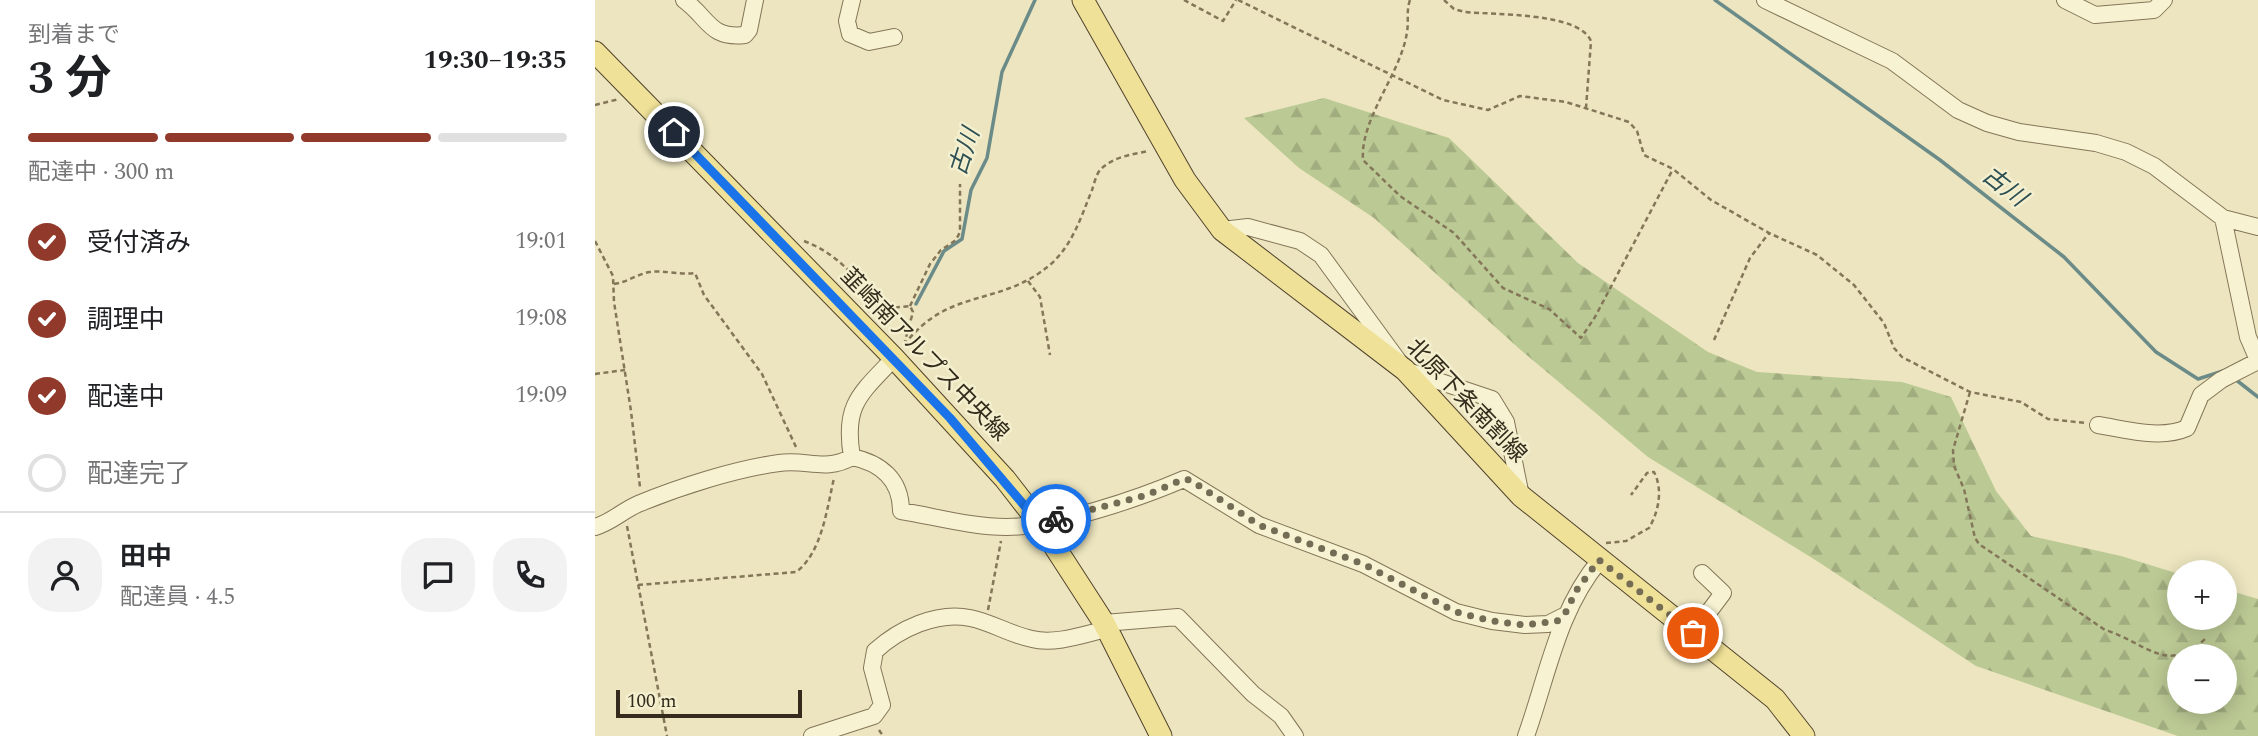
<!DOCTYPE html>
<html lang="ja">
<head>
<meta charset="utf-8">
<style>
	body { margin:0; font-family:Spectral,"Noto Sans JP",serif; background:#f2f2f2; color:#202124; height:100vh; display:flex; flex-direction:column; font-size:26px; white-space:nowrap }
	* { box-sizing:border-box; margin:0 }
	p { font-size:23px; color:#757577 }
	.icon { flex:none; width:38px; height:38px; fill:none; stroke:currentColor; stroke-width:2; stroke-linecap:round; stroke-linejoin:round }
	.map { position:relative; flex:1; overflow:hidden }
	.sheet { display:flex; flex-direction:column; background:#fff; width:595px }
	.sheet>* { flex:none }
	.buttons { position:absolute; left:1572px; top:560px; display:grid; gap:14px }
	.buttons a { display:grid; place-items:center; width:70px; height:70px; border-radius:50%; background:#fff; box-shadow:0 4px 18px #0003; font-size:35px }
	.scale { position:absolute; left:21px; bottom:18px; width:186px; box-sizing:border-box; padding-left:7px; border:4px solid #342b1c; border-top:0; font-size:19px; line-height:24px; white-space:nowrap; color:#342b1c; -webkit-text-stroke:5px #f4efce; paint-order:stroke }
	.pin { position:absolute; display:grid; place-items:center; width:60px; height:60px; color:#fff; margin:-30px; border:4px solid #fff; border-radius:50%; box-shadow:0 2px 7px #0007 }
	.courier { position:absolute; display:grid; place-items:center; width:70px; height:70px; margin:-35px; border:5px solid #1a73e8; border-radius:50%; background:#fff; color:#222; box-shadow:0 2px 9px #0007 }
	.headline em { font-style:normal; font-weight:700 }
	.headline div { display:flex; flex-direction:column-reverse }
	.headline { display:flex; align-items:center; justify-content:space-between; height:119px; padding:0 28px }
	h1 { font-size:46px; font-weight:700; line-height:52px }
	.bar { display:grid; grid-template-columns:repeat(4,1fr); gap:10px 7px; align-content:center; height:84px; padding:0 28px }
	.bar i { height:9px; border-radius:5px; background:#e0e0e0 }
	.bar .selected { background:#91392a }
	.bar p { grid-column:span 4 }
	.line { display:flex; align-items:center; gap:18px; padding:0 28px; border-top:2px solid #e0e0e0 }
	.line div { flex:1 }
	.round { display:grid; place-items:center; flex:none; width:74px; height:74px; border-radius:28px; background:#f2f2f2 }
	ol { padding:0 28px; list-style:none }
	li { display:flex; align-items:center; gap:21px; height:77px }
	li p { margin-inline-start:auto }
	li .icon { padding:7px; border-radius:50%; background:#91392a; color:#fff; stroke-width:4 }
	li:last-child { color:#757577 }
	li i { width:38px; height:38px; border:4px solid #e0e0e0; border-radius:50% }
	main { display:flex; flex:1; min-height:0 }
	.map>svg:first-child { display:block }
</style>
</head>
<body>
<main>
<section class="sheet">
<div class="headline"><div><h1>3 分</h1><p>到着まで</p></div><em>19:30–19:35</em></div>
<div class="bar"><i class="selected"></i><i class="selected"></i><i class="selected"></i><i></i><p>配達中 · 300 m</p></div>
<ol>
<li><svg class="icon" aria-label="check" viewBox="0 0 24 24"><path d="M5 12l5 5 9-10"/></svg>受付済み<p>19:01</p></li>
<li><svg class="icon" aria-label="check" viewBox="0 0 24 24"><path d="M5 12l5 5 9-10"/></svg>調理中<p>19:08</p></li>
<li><svg class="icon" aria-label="check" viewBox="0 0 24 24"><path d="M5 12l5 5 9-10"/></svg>配達中<p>19:09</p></li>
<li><i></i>配達完了</li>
</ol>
<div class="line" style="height:126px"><a class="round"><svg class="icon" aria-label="person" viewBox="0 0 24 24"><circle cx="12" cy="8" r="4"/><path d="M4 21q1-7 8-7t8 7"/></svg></a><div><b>田中</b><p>配達員 · 4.5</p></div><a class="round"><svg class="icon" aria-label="chat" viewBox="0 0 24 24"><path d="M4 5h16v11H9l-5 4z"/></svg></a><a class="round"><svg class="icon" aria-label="phone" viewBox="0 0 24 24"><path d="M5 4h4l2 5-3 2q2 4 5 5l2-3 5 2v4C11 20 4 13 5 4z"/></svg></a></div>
</section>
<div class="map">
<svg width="1663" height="736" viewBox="0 0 1663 736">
	<defs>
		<pattern id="forest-firs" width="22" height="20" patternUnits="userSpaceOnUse" patternTransform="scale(1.75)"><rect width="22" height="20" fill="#bbc994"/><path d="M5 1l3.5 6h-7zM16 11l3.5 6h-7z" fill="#a1ad7f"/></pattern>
	</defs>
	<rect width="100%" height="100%" fill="#ece5bf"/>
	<path fill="url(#forest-firs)" fill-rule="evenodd" d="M729 98 854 138 983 263 1113 352 1162 372 1307 382 1356 397 1401 491 1436 536 1526 556 1584 574V618H1629V589L1663 599V736H1583L1381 666 1222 561 1053 457 928 352 779 218 704 168 649 118ZM1584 656H1629V702H1584Z"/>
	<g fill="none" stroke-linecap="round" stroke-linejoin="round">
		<path stroke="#6a8b88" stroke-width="3.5" d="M1120 0 1345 160 1469 257 1561 352 1603 379 1628 371
			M321 304 349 251 367 239 376 190 392 158 407 72 440 0
			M1640 379 1663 397"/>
		<g stroke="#847658" stroke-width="18">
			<path id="minor" d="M89 0C114 18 114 39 150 35L154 30 160 0
				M257 0 252 21 255 34 274 42 299 37
				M1170 0 1297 61 1363 110 1392 123 1424 132 1501 143 1531 152 1559 166 1628 218 1663 227
				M1470 0 1500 15 1559 10 1569 0
				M1628 218 1653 337 1663 360
				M627 230 653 227 705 241 726 255 810 370 897 399 911 422 926 496
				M1503 425C1530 429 1565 440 1592 428L1606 395 1626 380 1663 361
				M257 457C248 405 265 394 299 358
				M0 527C17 522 27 511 43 504 84 487 140 469 184 463 212 459 231 472 257 457 286 463 306 480 306 511 342 517 377 527 412 527 460 527 545 498 589 479L664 525 768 564 861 612 897 621 930 625 953 624 969 616
				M509 623 583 617 658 694 686 716 700 736
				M1098 633 1128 593 1107 573
				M217 736 279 716 287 705 277 668 280 651C304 629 342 611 375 618 396 622 416 635 437 639 460 645 490 634 512 629
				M931 736C953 675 962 612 1005 560"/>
		</g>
		<g stroke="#51432d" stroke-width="23">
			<path id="major" d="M488 0 590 180 627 230 810 370 926 496 1180 699 1209 736
				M0 52 299 358 410 479 445 524 509 623 566 736"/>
		</g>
		<path stroke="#847658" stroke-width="2.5" stroke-dasharray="5 3.5" stroke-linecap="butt" d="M589 0 628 21 641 0
			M643 0 848 100 893 110 925 96 971 102 1034 122 1042 131 1049 155 1078 169 1116 200 1174 233 1222 255 1259 285 1289 323 1299 348 1307 357 1375 392 1426 402 1453 419 1491 423
			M815 0C811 11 814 20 812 32 806 74 765 118 768 160L805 196 859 233 908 288 954 309 986 338 1000 317 1078 169
			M849 0 859 9 870 12C899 15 984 12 996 41L991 108
			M0 105 24 99
			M0 241 18 276 19 302 36 411 45 487
			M209 241C243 254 264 279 284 309L315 306 318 312 310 341
			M433 281 445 297 455 355
			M19 284C33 282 42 274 55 272 69 270 84 275 100 273L109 295 167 374 201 447
			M315 306 335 264 346 250 361 240 365 232V184
			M1119 340 1155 258 1174 233
			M309 345C354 286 405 308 456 264 478 244 486 217 497 190 499 184 501 175 505 170 517 157 538 154 554 151
			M0 374 30 370
			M1375 392 1358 450 1359 466 1369 489 1380 538 1384 544 1510 630C1551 642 1572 677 1612 637
			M32 526 72 736
			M1011 543 1031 541 1054 528C1064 511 1068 489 1059 472L1052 473 1036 495
			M43 585 201 572C227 553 232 508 239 478
			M393 610 406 541
			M284 730 288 736"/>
		<use href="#minor" stroke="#f7f2d2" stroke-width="16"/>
		<use href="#major" stroke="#efe197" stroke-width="21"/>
	</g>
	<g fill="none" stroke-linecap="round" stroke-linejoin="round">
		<path stroke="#746c55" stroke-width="7" stroke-dasharray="0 12.6" d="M461 519 552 495 589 479 595 480 664 525 768 564 861 612 897 621 930 625 962 621 969 616 981 591 1004 560 1098 633"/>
		<path stroke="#1a73e8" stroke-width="9" d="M79 132 355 418 445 524 461 519"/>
	</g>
	<g text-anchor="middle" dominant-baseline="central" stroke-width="5" stroke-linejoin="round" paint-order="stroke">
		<g font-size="23" fill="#342b1c" stroke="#f4efce">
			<text transform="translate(329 355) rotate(46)">韮崎南アルプス中央線</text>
			<text transform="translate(871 401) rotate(46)">北原下条南割線</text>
		</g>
		<g font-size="24" font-style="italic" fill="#2c5053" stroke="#f4efce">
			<text transform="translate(370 152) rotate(-72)">古川</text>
			<text transform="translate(1409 187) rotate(38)">古川</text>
		</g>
	</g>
</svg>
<div class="buttons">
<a>+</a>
<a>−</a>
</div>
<div class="scale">100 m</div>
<div class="pin" style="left:1098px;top:633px;background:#ea580c"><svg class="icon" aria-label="bag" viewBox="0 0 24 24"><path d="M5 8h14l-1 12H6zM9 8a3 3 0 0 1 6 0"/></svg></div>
<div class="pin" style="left:79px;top:132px;background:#1f2937"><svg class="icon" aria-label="home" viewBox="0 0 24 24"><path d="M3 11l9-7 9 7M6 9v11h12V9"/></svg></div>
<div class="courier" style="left:461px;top:519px"><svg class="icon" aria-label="bike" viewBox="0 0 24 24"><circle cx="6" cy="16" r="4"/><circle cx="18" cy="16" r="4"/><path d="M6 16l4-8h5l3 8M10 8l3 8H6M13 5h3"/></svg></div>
</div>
</main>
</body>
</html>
